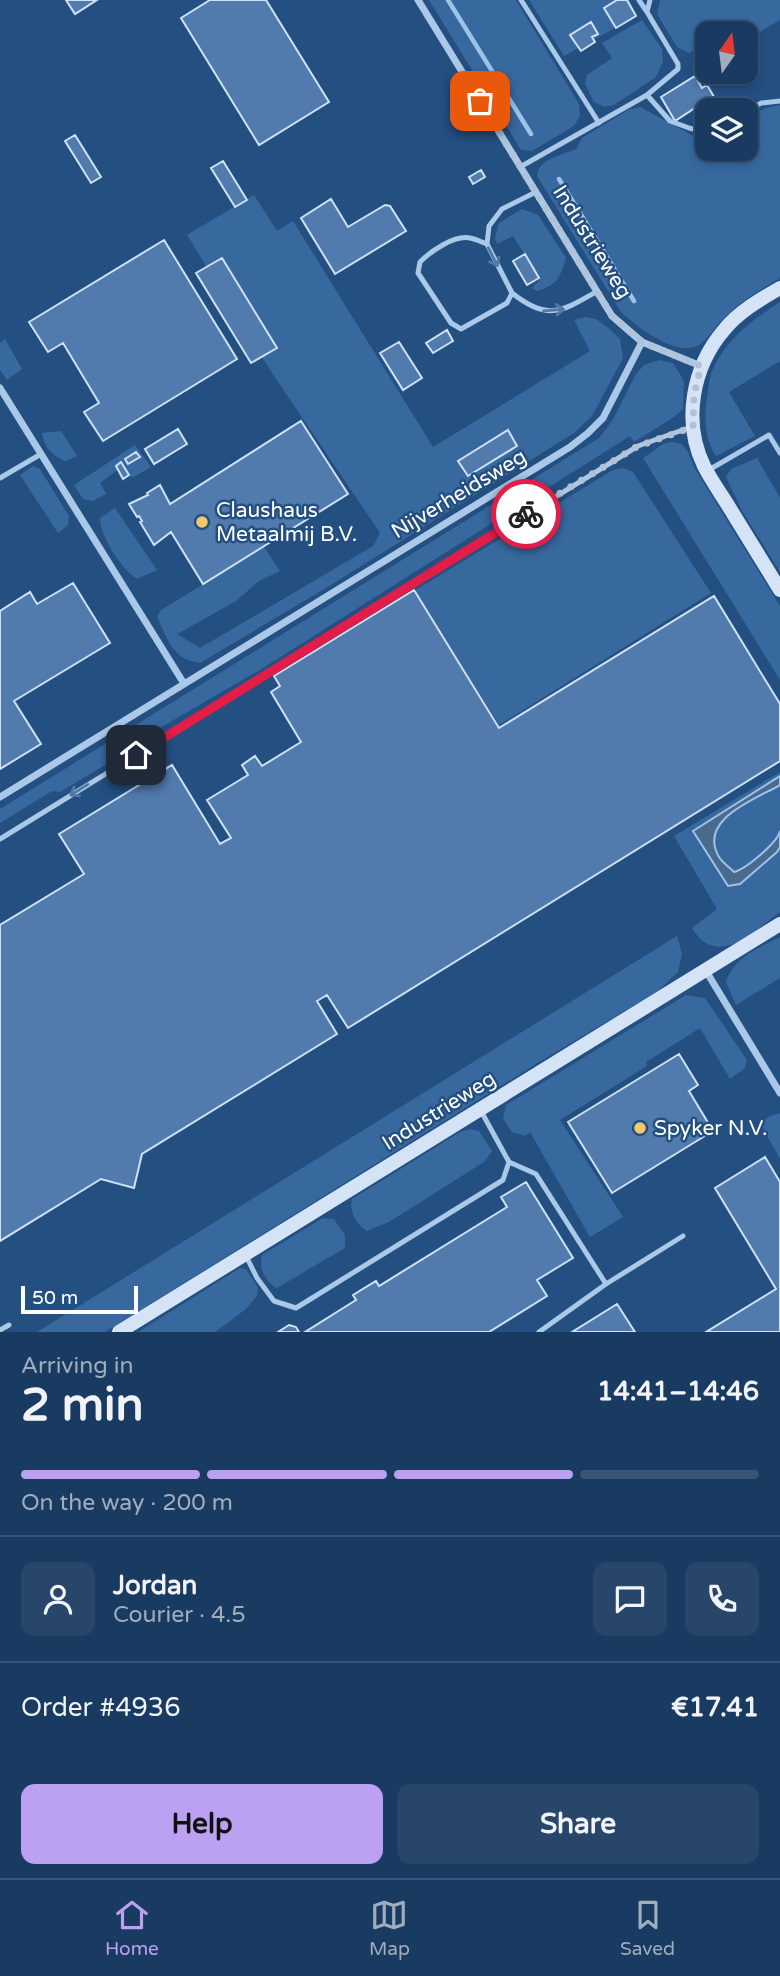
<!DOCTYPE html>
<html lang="en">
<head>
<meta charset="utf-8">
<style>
	body { margin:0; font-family:"Varela Round",sans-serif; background:#27466a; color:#f1f3f6; height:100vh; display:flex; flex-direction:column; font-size:26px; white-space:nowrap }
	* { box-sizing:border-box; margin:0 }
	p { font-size:23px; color:#9fadbd }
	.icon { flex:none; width:38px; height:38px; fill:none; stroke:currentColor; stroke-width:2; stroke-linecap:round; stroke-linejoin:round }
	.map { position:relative; height:1332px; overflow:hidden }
	.side { display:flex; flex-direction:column; background:#1a3b61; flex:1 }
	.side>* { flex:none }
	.needle { width:46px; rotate:14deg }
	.tools { position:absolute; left:695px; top:21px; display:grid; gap:14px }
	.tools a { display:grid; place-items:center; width:63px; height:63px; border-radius:14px; background:#1a3b61; box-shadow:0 4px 10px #0003,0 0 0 2px #385576; font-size:35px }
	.scale { position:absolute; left:21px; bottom:18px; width:117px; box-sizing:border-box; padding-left:7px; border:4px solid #fff; border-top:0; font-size:19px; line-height:24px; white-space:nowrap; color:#fff; -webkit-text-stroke:5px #234f81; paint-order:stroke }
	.pin { position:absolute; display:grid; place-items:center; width:60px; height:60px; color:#fff; margin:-30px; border-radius:14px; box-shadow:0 4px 10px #0006 }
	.courier { position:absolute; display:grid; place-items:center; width:70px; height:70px; margin:-35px; border:5px solid #e11d48; border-radius:50%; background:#fff; color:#222; box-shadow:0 2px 9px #0007 }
	.headline em { font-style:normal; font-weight:700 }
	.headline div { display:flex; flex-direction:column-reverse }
	.headline { display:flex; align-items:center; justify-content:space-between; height:119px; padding:0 21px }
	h1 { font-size:46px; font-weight:700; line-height:52px }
	.bar { display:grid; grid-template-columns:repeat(4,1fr); gap:10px 7px; align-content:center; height:84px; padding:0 21px }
	.bar i { height:9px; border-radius:5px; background:#385576 }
	.bar .on { background:#bca0f2 }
	.bar p { grid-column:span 4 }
	.line { display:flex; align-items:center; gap:18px; padding:0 21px; border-top:2px solid #385576 }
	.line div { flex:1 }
	.round { display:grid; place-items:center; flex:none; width:74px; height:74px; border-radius:14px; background:#27466a }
	.cta { display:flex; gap:14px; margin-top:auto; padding:14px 21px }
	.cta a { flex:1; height:80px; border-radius:14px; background:#bca0f2; color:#111; font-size:28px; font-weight:700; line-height:80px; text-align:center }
	.cta a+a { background:#27466a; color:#f1f3f6 }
	.tabs { display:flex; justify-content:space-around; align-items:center; height:98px; border-top:2px solid #385576; background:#1a3b61; font-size:19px; color:#9fadbd }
	.tabs a { display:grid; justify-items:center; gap:4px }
	.tabs .on { color:#bca0f2 }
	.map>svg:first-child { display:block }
</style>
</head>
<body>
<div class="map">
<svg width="780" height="1332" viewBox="0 0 780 1332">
	<rect width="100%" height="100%" fill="#234f81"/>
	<path fill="#37699f" d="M429 0H516L579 104 580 116 574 126 532 151 521 150Z
		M529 0H629L637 16 564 56Z
		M660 0H780V20L746 40V33H742L743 28 726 33H707V43L689 53 677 47 657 14Z
		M642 20 662 49 663 62 656 77 614 105 604 107 594 102 585 84 587 75 612 58 602 43Z
		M780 105V278C761 289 743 300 727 315 718 323 711 335 702 343 680 361 637 327 621 312L537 176C538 159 562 155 576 149L582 138 628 110 640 107 697 138 707 137V149H746V138L756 132 748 117 766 108Z
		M254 195 277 231 293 221 433 447 590 351 574 320 585 317 596 319 611 330 620 339 623 358 592 416 574 433 326 588 200 663C172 659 168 640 157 617L161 610 264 547 280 571 259 581 236 601 177 634 200 648 373 546 380 533 270 370 187 235Z
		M522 209 538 215 566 258C559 280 558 284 537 291L532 288 540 279 513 236 497 244 495 237 499 223Z
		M780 302V361L729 392 755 436 716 456C706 442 704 421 706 404 708 394 708 381 712 371 726 339 752 320 780 302Z
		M5 339 22 369 7 380 0 370V343Z
		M659 360 673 363 684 381 683 409 674 417 634 442 630 436 263 668 148 735 147 740 60 792 52 791 0 823V809L599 438 612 421 636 374 644 365Z
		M61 431 77 456 66 461C53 457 44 447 42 433Z
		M672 442 682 444 688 452 695 469 780 606V680L643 458 663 444Z
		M135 445 151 467 132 478 123 466 100 483 106 494 93 501 83 499 74 485Z
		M757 458 780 498V572L742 511 726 477 731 469Z
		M33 466 40 469 69 516 68 525 58 533 20 475Z
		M623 468 633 472 711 593 499 725 414 591 613 470Z
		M115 508 157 570 137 579C121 569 100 536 100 518Z
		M780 772V912C754 931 717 970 692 928L717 909 674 836Z
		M677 936 682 954 678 972 658 991 541 1061 105 1332H37Z
		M780 937V978L736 1005 726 982C734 957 759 948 780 937Z
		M686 995 705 998 747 1060 745 1068 730 1079 700 1028 646 1062 647 1066 560 1120 623 1217 590 1237 530 1132 525 1136 512 1132 503 1118 506 1105Z
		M780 1113V1159L760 1123 770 1116Z
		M470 1129 479 1131 492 1151 484 1162 389 1222 367 1231C356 1224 349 1212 352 1199L460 1132Z
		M323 1218 334 1219 345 1235V1248L282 1285 276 1288C264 1279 259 1269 262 1255Z
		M240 1268 246 1269 258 1288 257 1296 246 1309 215 1332H138Z"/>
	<path fill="#4a6a8e" stroke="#9ec3e8" stroke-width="2" d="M780 776V785C756 799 697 819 719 857 722 862 730 868 734 872 746 869 778 842 780 831V847L777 852 740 884 728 886 693 831Z"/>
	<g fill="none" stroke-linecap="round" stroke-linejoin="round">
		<path stroke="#9ec3e8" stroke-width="4.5" d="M448 0 531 134
			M559 179 634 301"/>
	</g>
	<path fill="#507bac" stroke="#cee1f6" stroke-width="2" d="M66 0H97L75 14Z
		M210 0H266L329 102 259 145 181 18Z
		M617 0H627L636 16 616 28 604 8Z
		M591 22 598 34 592 37 595 42 581 51 570 35Z
		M695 76 702 88 707 85 720 107 714 110H707V114L701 118 695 108 675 121 661 97Z
		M747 120 754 131 746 136V122Z
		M75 135 101 177 91 183 65 141Z
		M223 161 247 200 235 207 211 168Z
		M481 170 485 177 473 184 469 177Z
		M331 199 348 227 385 205 390 206 406 231 335 274 301 218Z
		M164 240 237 359 103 441 84 412 99 403 63 343 48 352 29 322Z
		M525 254 539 278 527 285 513 261Z
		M222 258 277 348 251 363 196 273Z
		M447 330 453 341 433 353 426 343Z
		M399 342 422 378 403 390 380 353Z
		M301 421 348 494 203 584 171 532 154 545 140 522 142 521 139 516 137 517 129 504 148 495 147 493 160 485 170 504Z
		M178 429 187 444 154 464 145 449Z
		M508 430 517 446 468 476 458 461Z
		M136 452 140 457 128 464 125 459Z
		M121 462 129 475 123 479 116 466Z
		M73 583 110 643 14 701 41 744 0 769V611L30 592 37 604Z
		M414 590 499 728 714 596 780 704V761L348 1028 327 995 317 1001 337 1034 142 1154 134 1188 101 1179 0 1241V925L84 874 59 834 172 765 220 844 231 838 207 800 248 775 242 765 255 756 262 766 301 742 271 692 280 686 274 676Z
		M679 1054 698 1085 689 1091 713 1131 612 1193 568 1122Z
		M765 1157 780 1182V1332H706L776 1289 715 1188Z
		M526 1182 573 1258 537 1280 547 1296 489 1332H305L356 1300 353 1295 376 1281 379 1286 507 1207 501 1197Z
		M617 1304 635 1332H572Z
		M289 1325 296 1327 299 1332H278Z"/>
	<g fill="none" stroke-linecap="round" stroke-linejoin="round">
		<path stroke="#aac8e7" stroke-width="5" d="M521 0 599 123
			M639 0 647 12
			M647 95 678 69V64L647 12 650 0
			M746 113 761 103 780 101
			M520 167 647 95 670 121 689 128 707 132
			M487 244C481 242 476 239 470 238 454 235 431 251 420 262L418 273 451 323 461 329 507 303 512 293 487 244 489 226 502 209 536 192
			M512 293C547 321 561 312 596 292
			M707 471 769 435 780 453
			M0 478 41 454
			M0 839 638 446 691 427
			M509 1162 536 1174 606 1284
			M245 1254 257 1278 274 1301 296 1308 503 1180 509 1162 481 1111
			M0 1330 9 1325
			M539 1332 606 1284 683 1236"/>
		<path stroke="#aac8e7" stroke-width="7" d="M418 0 612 316 642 342 701 366
			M0 388 183 682
			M0 797 570 447 588 433 603 418 642 342
			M706 971 780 1093"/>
		<path stroke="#d4e4f6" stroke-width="14" d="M780 288C761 299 738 312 724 330 693 366 682 421 704 466 711 480 721 494 729 507 746 535 763 562 780 590
			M119 1332 780 924"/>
	</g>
	<defs><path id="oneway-shaft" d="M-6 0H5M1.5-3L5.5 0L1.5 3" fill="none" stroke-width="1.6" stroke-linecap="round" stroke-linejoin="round" transform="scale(1.75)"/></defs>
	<g stroke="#5279a5">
		<use href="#oneway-shaft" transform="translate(493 257) rotate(63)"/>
		<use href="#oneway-shaft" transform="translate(554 310) rotate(-5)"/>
		<use href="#oneway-shaft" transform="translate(79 790) rotate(148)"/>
	</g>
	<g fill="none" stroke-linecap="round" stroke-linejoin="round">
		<path stroke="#b2c1d3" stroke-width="7" stroke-dasharray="0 12.6" d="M480 101 612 316 642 342 701 366 694 394 693 427 638 446 526 514"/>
		<path stroke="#e11d48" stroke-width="9" d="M136 755 526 514"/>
	</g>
	<g fill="#f2c86d" stroke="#234f81" stroke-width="2.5">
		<circle cx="202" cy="522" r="7"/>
		<circle cx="640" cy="1128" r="7"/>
	</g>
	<g text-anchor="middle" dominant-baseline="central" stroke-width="5" stroke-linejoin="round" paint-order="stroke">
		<g font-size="21" fill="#fff" stroke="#234f81">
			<text transform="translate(592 242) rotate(58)">Industrieweg</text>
			<text transform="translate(459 494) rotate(-31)">Nijverheidsweg</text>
			<text transform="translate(439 1111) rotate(-32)">Industrieweg</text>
		</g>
		<g font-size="21" fill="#fff" stroke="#234f81" text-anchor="start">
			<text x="216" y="510">Claushaus<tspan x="216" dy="24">Metaalmij B.V.</tspan></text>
			<text x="654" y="1128">Spyker N.V.</text>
		</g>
	</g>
</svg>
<div class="tools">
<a><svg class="needle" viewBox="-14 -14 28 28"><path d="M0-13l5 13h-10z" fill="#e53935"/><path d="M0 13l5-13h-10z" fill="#9fadbd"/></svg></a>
<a><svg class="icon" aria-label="layers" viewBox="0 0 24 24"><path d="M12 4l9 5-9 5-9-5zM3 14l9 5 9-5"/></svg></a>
</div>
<div class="scale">50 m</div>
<div class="pin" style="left:480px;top:101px;background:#ea580c"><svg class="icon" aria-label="bag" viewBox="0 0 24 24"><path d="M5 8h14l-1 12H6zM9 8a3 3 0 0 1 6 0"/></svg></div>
<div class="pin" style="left:136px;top:755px;background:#1f2937"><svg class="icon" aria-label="home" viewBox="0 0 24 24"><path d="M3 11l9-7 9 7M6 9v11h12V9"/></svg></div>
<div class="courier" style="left:526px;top:514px"><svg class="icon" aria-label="bike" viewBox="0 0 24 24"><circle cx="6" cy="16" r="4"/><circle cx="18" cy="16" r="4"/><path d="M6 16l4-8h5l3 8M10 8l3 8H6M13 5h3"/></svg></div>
</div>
<section class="side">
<div class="headline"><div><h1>2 min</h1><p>Arriving in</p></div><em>14:41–14:46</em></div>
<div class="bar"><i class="on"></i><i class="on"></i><i class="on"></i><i></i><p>On the way · 200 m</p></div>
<div class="line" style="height:126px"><a class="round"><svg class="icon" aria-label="person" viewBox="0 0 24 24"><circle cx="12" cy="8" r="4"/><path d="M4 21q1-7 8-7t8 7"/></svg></a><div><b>Jordan</b><p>Courier · 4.5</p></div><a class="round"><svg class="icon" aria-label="chat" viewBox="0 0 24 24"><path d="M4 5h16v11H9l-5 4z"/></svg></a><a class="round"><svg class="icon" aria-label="phone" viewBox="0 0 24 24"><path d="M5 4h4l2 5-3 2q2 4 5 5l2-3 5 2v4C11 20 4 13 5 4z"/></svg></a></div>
<div class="line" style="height:91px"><div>Order #4936</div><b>€17.41</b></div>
<div class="cta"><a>Help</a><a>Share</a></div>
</section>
<nav class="tabs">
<a class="on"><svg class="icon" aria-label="home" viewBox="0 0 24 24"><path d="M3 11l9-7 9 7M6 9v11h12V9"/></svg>Home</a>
<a><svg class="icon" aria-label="map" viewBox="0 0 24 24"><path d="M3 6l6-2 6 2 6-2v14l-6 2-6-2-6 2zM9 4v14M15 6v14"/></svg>Map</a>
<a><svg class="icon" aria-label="saved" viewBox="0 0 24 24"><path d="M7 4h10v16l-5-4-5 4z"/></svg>Saved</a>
</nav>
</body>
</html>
